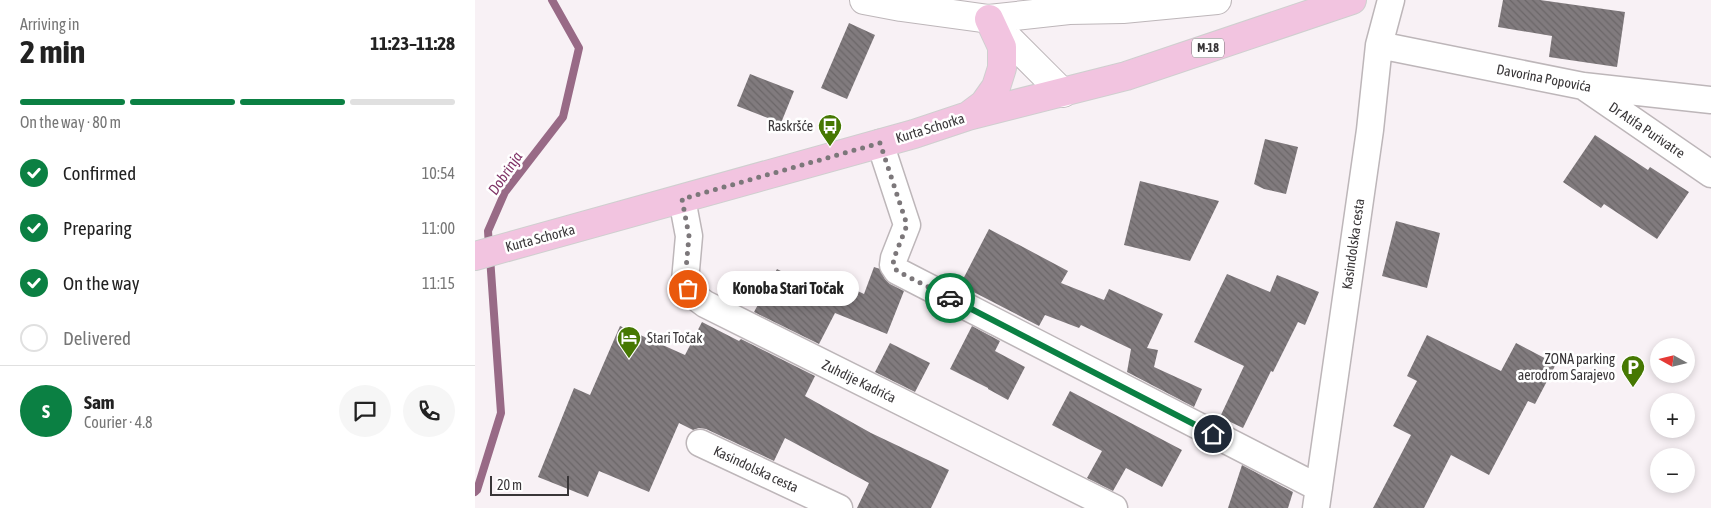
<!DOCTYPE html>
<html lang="en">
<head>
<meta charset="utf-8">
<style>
	body { margin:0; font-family:"Asap Condensed",sans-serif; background:#f6f6f6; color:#222; height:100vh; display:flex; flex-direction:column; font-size:19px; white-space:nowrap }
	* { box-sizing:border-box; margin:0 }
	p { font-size:16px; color:#767676 }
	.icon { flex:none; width:28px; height:28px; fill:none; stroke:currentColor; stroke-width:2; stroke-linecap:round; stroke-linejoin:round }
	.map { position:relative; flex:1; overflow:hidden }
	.panel { display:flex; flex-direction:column; background:#fff; width:475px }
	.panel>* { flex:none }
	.needle { width:32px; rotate:278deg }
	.controls { position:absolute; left:1175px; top:338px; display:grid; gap:10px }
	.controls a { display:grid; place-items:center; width:45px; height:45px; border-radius:50%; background:#fff; box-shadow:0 2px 8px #0003; font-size:25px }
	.scale { position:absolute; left:15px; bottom:12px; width:79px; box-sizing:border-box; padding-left:5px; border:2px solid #393638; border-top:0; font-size:14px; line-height:18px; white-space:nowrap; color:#393638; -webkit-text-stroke:4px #fff; paint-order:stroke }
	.pin { position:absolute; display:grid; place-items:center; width:42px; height:42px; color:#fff; margin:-21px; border:2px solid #fff; border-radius:50%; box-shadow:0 1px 5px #0007 }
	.courier { position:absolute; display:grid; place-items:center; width:50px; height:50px; margin:-25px; border:4px solid #0b8043; border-radius:50%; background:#fff; color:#222; box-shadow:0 1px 6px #0007 }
	.bubble { position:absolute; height:35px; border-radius:18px; background:#fff; box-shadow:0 2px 8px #0003; font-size:16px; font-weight:700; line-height:35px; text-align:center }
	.overview em { font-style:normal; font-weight:700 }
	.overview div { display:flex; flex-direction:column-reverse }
	.overview { display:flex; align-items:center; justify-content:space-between; height:85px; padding:0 20px }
	h1 { font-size:32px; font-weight:700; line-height:38px }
	.bar { display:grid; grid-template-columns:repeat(4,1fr); gap:8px 5px; align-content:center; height:60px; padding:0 20px }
	.bar i { height:6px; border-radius:4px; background:#e0e0e0 }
	.bar .selected { background:#0b8043 }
	.bar p { grid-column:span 4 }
	.line { display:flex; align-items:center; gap:12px; padding:0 20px; border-top:1px solid #e0e0e0 }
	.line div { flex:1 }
	.round { display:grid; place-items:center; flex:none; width:52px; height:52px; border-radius:26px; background:#f6f6f6 }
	ol { padding:0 20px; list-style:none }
	li { display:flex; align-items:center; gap:15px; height:55px }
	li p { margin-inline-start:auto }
	li .icon { padding:5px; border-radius:50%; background:#0b8043; color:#fff; stroke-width:4 }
	li:last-child { color:#767676 }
	li i { width:28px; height:28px; border:2px solid #e0e0e0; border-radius:50% }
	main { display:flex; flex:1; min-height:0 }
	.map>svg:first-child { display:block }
</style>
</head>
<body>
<main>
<section class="panel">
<div class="overview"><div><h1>2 min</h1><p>Arriving in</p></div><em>11:23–11:28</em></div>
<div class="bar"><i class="selected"></i><i class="selected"></i><i class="selected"></i><i></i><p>On the way · 80 m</p></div>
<ol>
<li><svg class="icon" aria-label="check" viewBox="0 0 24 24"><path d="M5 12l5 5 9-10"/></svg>Confirmed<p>10:54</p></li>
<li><svg class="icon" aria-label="check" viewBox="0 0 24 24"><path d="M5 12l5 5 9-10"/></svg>Preparing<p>11:00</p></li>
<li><svg class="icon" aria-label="check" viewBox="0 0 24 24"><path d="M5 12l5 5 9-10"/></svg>On the way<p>11:15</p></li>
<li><i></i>Delivered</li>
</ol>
<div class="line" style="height:90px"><b class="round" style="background:#0b8043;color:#fff">S</b><div><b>Sam</b><p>Courier · 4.8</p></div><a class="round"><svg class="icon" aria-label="chat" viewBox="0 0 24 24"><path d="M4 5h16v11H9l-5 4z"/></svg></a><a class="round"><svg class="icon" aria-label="phone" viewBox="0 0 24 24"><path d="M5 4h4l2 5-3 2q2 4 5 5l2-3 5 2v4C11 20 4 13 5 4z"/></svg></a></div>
</section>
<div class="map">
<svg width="1236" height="508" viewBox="0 0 1236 508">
	<defs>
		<pattern id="building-back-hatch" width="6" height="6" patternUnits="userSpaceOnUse" patternTransform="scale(1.25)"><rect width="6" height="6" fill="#817b7e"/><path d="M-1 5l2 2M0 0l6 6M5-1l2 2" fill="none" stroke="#6b6668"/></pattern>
	</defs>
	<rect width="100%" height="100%" fill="#f8f1f5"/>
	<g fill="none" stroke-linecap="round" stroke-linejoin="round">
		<path stroke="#986a86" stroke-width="8" d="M14 246 13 231 30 192 88 117 104 48 77 0
			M0 492 2 490 26 413 15 257"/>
	</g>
	<path fill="url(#building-back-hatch)" d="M1028 0H1065L1150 12 1142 67 1074 57 1077 36 1023 27Z
		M374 23 400 35 372 99 346 88Z
		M275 74 319 91 306 123 262 106Z
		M1120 135 1173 170 1175 167 1214 192 1182 239 1129 204 1126 208 1088 182Z
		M790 139 823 147 811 194 789 189 779 184Z
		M665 181 744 201 715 261 649 245Z
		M921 221 965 233 952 288 907 276Z
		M514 229 593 271 586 283 629 300 634 289 688 314 672 348 683 350 679 367 727 389 719 407 652 372 656 349 606 325 604 328 570 315 564 326 485 285Z
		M399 267 405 269 410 279 415 284 429 291 412 334 360 313 344 344 279 312 302 269 344 291 351 276 389 294Z
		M752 274 795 292 802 275 844 292 830 325 823 322 798 372 796 371 768 428 745 417 769 366 719 342Z
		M227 322 264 341 266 339 340 376 330 396 396 433 474 470 456 508H382L394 483 310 438 299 461 231 429 224 428 218 430 204 423 174 492 124 471 113 497 63 477 99 388 115 395 145 326 210 355Z
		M497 326 525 341 520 351 550 367 533 400 513 389V388L475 369Z
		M952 335 1026 371 1041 343 1081 364 1060 404 1053 401 1014 475 976 455 949 508H898L936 435 918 426 942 381 932 376Z
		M415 343 455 363 440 392 400 372Z
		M595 391 707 450 687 487 651 468 638 491 612 478 627 451 577 425Z
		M767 465 818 492 813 508H753Z"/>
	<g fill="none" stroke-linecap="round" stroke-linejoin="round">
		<g stroke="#bdb6b9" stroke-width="29">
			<path id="minor" d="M904 45 1108 86 1236 100
				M1111 88 1236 174
				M405 143 432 225 419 258 418 265 422 271 844 488
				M207 199 214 236 210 281 213 289 218 295 230 304 639 508
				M225 443 364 508
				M841 508 895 130 904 45 916 0"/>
		</g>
		<g stroke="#bdb6b9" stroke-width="30">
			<path id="tertiary" d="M389 0 426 7 514 19 594 10 648 9 742 0
				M514 19 588 93"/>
		</g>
		<g stroke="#cfcfcf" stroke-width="30">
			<path id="primary" d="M493 116 509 104 521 87 527 68V47L514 19
				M0 256 439 134 493 116 651 76 877 0"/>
		</g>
		<use href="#minor" stroke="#fff" stroke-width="26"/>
		<use href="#tertiary" stroke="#fff" stroke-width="28"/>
		<use href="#primary" stroke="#f2c4e0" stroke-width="28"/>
	</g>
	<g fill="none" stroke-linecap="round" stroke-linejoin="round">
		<path stroke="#7c777a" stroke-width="5" stroke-dasharray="0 9" d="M213 289 210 280 214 236 207 199 405 143 432 225 419 258 418 265 422 271 475 298"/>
		<path stroke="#0b8043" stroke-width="6" d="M475 298 738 434"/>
	</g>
	<defs>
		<g id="bus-pin" transform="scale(1.25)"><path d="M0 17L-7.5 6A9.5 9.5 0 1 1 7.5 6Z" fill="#467802" stroke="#fff"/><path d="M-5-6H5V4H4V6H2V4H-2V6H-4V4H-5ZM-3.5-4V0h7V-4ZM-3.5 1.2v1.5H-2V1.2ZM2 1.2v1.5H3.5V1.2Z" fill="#fff"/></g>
		<g id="hotel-pin" transform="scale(1.25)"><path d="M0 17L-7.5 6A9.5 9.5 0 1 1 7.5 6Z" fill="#467802" stroke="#fff"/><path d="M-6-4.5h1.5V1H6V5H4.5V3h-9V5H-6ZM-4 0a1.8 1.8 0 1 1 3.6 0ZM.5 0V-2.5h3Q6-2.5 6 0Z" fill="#fff"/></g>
		<g id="parking-pin" transform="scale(1.25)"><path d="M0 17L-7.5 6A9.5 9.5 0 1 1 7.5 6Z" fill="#467802" stroke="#fff"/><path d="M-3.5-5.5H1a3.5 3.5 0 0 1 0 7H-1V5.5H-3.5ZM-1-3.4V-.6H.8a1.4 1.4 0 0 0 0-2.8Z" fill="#fff"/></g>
	</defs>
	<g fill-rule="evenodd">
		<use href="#bus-pin" x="355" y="126"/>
		<use href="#hotel-pin" x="154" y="338"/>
		<use href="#parking-pin" x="1158" y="367"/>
	</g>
	<g text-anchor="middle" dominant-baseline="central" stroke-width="5" stroke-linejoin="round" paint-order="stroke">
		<rect fill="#fff" stroke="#747274" stroke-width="1" x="717" y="38.5" width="32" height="19" rx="4"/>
		<g font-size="12" font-weight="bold" fill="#393638">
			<text x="733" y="48">M-18</text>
		</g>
		<g font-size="14" fill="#393638" stroke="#fff">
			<text transform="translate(1069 78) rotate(11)">Davorina Popovića</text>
			<text transform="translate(455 128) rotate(-17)">Kurta Schorka</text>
			<text transform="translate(1172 130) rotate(34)">Dr Atifa Purivatre</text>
			<text transform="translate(65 238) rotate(-15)">Kurta Schorka</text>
			<text transform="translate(878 244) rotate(-82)">Kasindolska cesta</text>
			<text transform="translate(384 381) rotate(26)">Zuhdije Kadrića</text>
			<text transform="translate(281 469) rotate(25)">Kasindolska cesta</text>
		</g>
		<g font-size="14" fill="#393638" stroke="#fff" text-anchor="end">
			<text x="338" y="126">Raskršće</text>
			<text x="172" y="338" text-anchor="start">Stari Točak</text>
			<text x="1140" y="359">ZONA parking<tspan x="1140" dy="16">aerodrom Sarajevo</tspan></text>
		</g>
		<g font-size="15" font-style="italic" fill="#7f3266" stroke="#fff">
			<text transform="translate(30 173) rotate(-56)">Dobrinja</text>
		</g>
	</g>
</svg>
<div class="controls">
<a><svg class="needle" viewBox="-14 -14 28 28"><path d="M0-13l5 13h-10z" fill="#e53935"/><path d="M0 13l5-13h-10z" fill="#767676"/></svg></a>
<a>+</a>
<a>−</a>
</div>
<div class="scale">20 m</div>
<div class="pin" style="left:213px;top:289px;background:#ea580c"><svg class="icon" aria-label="bag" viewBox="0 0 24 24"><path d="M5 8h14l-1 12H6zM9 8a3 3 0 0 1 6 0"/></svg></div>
<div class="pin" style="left:738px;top:434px;background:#1f2937"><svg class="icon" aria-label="home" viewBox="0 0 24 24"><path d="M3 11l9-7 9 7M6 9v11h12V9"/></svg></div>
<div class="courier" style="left:475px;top:298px"><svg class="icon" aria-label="car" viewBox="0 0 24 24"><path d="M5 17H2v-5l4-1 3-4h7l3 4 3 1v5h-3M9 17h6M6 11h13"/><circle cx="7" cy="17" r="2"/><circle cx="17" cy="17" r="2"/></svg></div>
<div class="bubble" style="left:242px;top:271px;width:142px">Konoba Stari Točak</div>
</div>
</main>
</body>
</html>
